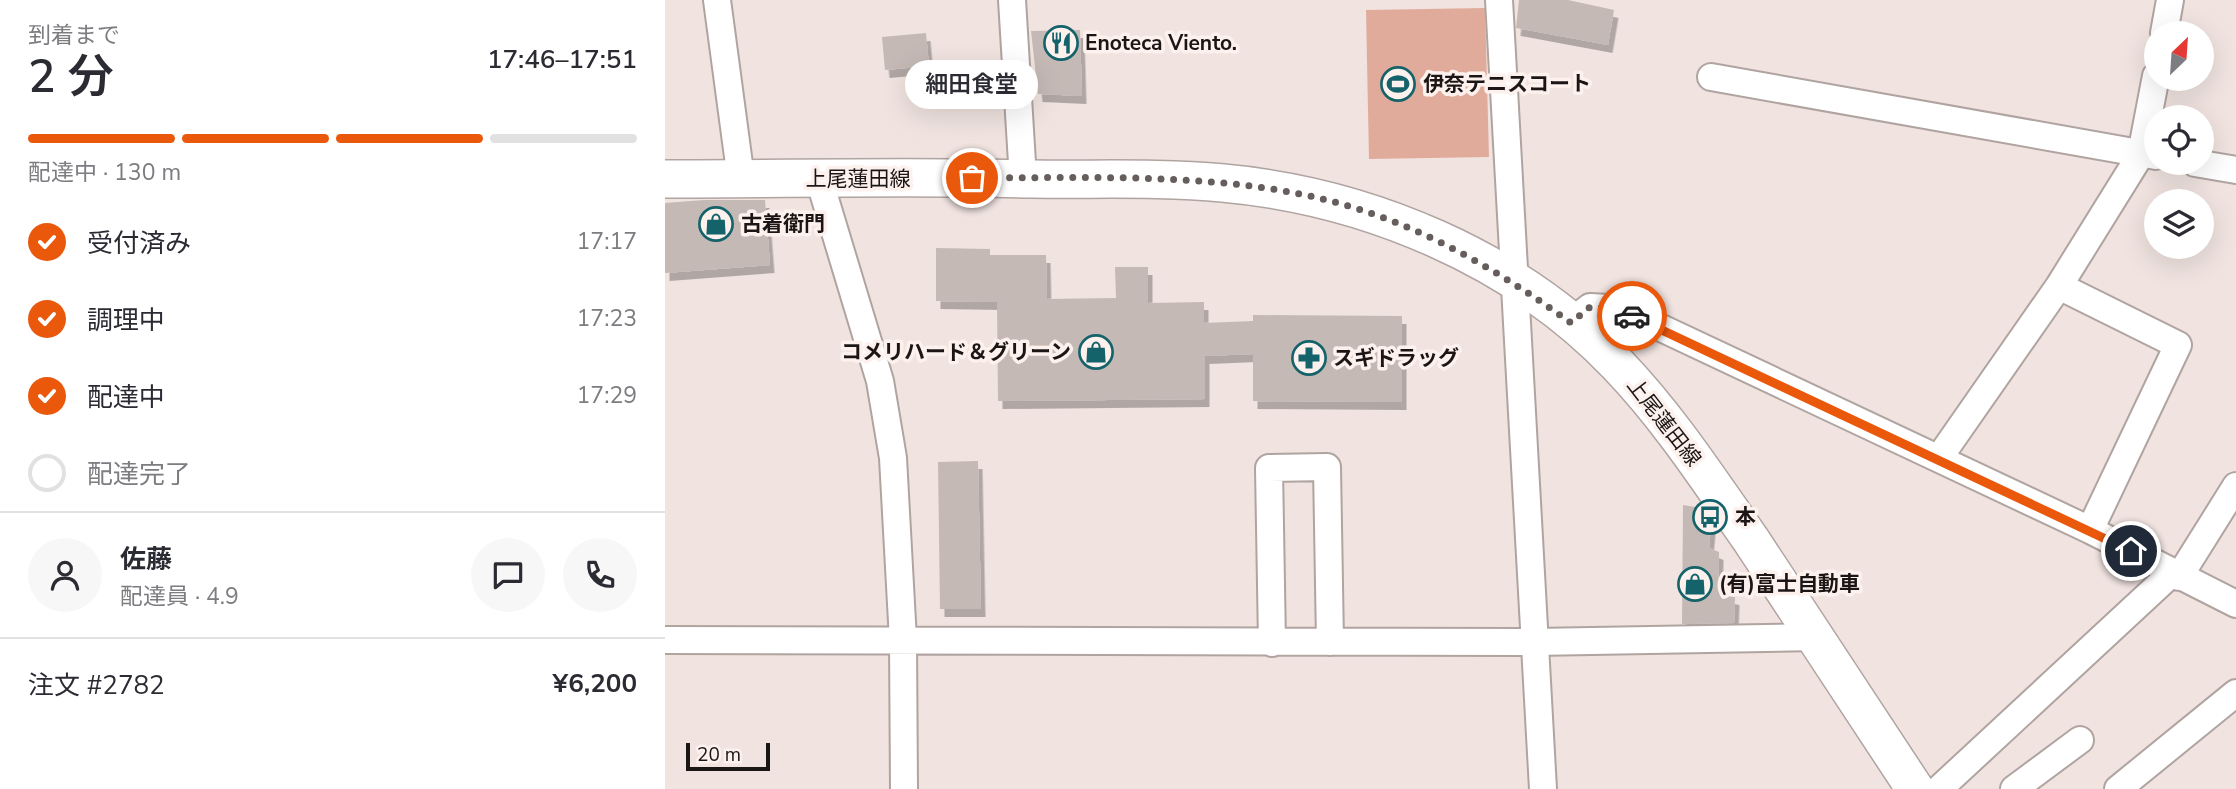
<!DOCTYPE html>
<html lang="ja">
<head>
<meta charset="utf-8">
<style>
	body { margin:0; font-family:"Nunito Sans","Noto Sans JP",sans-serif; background:#f7f7f7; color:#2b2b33; height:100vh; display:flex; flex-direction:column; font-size:26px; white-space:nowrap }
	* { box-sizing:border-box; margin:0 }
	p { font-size:23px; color:#7c7c81 }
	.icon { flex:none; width:38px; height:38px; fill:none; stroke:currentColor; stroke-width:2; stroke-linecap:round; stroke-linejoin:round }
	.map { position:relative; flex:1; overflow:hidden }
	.panel { display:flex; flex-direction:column; background:#fff; width:665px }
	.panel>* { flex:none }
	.needle { width:46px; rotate:25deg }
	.controls { position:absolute; left:1479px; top:21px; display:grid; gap:14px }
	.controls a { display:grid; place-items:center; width:70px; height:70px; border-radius:50%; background:#fff; box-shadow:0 7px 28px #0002; font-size:35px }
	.scale { position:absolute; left:21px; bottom:18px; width:84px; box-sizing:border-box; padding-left:7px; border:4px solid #1b1615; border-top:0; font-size:19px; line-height:24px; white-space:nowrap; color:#1b1615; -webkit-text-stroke:5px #fdf1ed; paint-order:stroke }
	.pin { position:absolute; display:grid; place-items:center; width:60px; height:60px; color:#fff; margin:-30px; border:4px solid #fff; border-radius:50%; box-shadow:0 2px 7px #0007 }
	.courier { position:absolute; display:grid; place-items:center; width:70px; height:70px; margin:-35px; border:5px solid #ea580c; border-radius:50%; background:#fff; color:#222; box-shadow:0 2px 9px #0007 }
	.bubble { position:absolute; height:49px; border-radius:24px; background:#fff; box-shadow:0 7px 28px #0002; font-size:23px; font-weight:600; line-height:49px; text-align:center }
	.headline em { font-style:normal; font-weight:600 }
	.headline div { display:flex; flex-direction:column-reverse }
	.headline { display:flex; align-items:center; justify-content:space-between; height:119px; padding:0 28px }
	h1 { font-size:46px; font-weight:600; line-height:52px }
	.bar { display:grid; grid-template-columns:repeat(4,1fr); gap:10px 7px; align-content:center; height:84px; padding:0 28px }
	.bar i { height:9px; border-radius:5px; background:#e1e1e2 }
	.bar .current { background:#ea580c }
	.bar p { grid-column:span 4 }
	.line { display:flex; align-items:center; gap:18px; padding:0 28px; border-top:2px solid #e1e1e2 }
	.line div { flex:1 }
	.round { display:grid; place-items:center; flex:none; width:74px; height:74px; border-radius:37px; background:#f7f7f7 }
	ol { padding:0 28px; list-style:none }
	li { display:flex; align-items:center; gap:21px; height:77px }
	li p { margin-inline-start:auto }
	li .icon { padding:7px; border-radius:50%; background:#ea580c; color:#fff; stroke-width:4 }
	li:last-child { color:#7c7c81 }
	li i { width:38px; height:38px; border:4px solid #e1e1e2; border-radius:50% }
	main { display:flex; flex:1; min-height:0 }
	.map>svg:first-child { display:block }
</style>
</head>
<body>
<main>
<section class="panel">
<div class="headline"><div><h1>2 分</h1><p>到着まで</p></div><em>17:46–17:51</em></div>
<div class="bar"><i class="current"></i><i class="current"></i><i class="current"></i><i></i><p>配達中 · 130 m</p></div>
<ol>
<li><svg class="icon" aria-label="check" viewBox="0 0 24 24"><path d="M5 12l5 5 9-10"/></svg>受付済み<p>17:17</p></li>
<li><svg class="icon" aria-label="check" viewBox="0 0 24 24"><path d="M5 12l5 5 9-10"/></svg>調理中<p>17:23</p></li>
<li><svg class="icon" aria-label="check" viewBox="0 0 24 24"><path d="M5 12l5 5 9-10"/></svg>配達中<p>17:29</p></li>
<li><i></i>配達完了</li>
</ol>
<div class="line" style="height:126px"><a class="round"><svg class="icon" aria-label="person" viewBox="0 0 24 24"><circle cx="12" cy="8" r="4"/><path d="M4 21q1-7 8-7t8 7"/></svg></a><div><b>佐藤</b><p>配達員 · 4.9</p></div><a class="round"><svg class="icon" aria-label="chat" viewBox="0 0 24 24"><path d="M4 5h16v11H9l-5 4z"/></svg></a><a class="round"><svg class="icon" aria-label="phone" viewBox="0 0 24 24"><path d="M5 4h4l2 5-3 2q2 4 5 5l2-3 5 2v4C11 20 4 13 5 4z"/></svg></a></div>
<div class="line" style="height:91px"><div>注文 #2782</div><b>¥6,200</b></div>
</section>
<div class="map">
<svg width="1571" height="789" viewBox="0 0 1571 789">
	<defs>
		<filter id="shadow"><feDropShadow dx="4.5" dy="8" stdDeviation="0" flood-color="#0004"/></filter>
	</defs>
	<rect width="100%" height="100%" fill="#f0e3e0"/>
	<path fill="#e1ab9b" d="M820 8 824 157 704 159 701 10Z"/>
	<path fill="#c5b9b6" filter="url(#shadow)" d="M854 0H903L949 10 943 45 851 28Z
		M415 30 417 96 373 94 366 31Z
		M261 33 264 66 220 70 217 37Z
		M39 200H100L105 265 0 273V203Z
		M271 248 325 249V255H381L382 299 451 298 450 267H483V303L539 302V323L588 321V315L737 316V402L588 401V354L540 356V399L333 401 332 302 271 301Z
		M313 461 316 609H275L273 462Z
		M1018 505 1036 508 1046 526 1044 548 1054 552 1053 594 1070 597 1069 623 1017 624Z"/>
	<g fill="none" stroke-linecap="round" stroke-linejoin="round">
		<g stroke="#b0a4a1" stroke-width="30">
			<path id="street" d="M52 0 76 179
				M347 0 358 179
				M834 0 878 789
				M1499 33 1505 0
				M1046 77 1491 156
				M1530 163 1571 170
				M154 179 215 381 228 458 238 640 239 789
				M1394 286 1513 345 1425 530
				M906 322 925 307 944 308 992 326 1425 530 1571 604
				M1274 458 1394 286 1476 154 1491 76
				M1514 577 1571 486
				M0 640 869 642 1151 637
				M607 643 604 468 662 467 665 642
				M1274 789 1508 572
				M1349 789 1415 740
				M1453 789 1571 693"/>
		</g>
		<g stroke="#b0a4a1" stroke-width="40">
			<path id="secondary" d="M0 179C122 179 245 176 367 179 430 180 494 177 558 183 702 196 851 258 952 364 1003 417 1044 480 1086 540 1141 623 1196 706 1250 789"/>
		</g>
		<use href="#street" stroke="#fff" stroke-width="26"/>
		<use href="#secondary" stroke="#fff" stroke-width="37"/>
	</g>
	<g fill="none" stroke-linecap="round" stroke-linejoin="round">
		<path stroke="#665e5c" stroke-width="7" stroke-dasharray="0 12.6" d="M307 178C415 178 529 173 635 194 736 214 824 263 906 323L925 307 944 308 967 316"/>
		<path stroke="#ea580c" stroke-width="9" d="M967 316 1466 551"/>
	</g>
	<defs>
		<g id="restaurant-ring" transform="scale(1.75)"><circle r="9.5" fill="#fdf1ed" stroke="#14626a" stroke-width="1.5"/><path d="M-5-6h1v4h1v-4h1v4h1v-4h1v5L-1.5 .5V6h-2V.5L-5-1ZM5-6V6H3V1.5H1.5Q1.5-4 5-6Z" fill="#14626a"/></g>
		<g id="stadium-ring" transform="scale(1.75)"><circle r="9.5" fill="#fdf1ed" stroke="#14626a" stroke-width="1.5"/><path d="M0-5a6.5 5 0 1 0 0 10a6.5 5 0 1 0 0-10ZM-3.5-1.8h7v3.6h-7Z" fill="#14626a"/></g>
		<g id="shop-ring" transform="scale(1.75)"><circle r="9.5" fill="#fdf1ed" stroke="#14626a" stroke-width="1.5"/><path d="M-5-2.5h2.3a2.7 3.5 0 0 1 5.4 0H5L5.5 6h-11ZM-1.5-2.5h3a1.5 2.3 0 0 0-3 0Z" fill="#14626a"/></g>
		<g id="pharmacy-ring" transform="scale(1.75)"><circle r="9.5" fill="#fdf1ed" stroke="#14626a" stroke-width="1.5"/><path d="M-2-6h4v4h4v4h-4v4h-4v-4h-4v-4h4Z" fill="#14626a"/></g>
		<g id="bus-ring" transform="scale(1.75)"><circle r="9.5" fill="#fdf1ed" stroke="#14626a" stroke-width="1.5"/><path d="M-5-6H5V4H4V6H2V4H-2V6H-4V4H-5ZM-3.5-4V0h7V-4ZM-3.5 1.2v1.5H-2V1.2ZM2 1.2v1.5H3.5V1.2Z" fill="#14626a"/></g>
	</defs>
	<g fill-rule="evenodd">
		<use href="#restaurant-ring" x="396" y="43"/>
		<use href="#stadium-ring" x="733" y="84"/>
		<use href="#shop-ring" x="51" y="224"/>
		<use href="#shop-ring" x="431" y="352"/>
		<use href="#pharmacy-ring" x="644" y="358"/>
		<use href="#bus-ring" x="1045" y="517"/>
		<use href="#shop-ring" x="1030" y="584"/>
	</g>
	<g text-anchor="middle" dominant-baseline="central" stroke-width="7" stroke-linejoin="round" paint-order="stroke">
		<g font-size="21" font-weight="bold" fill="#1b1615" stroke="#fdf1ed" text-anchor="start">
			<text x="420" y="43">Enoteca Viento.</text>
			<text x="758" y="84">伊奈テニスコート</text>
			<text x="76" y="224">古着衛門</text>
			<text x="406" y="352" text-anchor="end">コメリハード＆グリーン</text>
			<text x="668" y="358">スギドラッグ</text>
			<text x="1070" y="517">本</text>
			<text x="1054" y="584">(有)富士自動車</text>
		</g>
		<g font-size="21" fill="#1b1615" stroke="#fdf1ed">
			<text x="193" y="179">上尾蓮田線</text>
			<text transform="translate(999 422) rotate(52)">上尾蓮田線</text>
		</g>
	</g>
</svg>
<div class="controls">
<a><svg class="needle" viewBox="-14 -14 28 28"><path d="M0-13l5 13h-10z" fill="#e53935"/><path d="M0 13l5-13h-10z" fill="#7c7c81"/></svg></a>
<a><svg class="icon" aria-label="locate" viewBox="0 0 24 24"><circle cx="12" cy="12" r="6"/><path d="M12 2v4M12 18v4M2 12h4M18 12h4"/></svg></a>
<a><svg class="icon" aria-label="layers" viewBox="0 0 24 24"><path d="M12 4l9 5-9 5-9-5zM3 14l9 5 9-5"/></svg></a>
</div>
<div class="scale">20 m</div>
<div class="pin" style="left:307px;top:178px;background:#ea580c"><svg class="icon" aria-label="bag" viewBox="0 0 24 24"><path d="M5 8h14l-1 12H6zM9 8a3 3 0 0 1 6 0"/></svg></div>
<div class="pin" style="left:1466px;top:551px;background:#1f2937"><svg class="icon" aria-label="home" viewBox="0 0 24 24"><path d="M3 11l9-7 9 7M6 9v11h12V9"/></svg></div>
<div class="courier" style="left:967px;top:316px"><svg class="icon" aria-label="car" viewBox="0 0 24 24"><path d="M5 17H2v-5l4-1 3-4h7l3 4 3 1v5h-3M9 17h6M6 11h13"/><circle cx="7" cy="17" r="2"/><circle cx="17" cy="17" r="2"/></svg></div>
<div class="bubble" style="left:240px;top:60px;width:133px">細田食堂</div>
</div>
</main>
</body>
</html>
